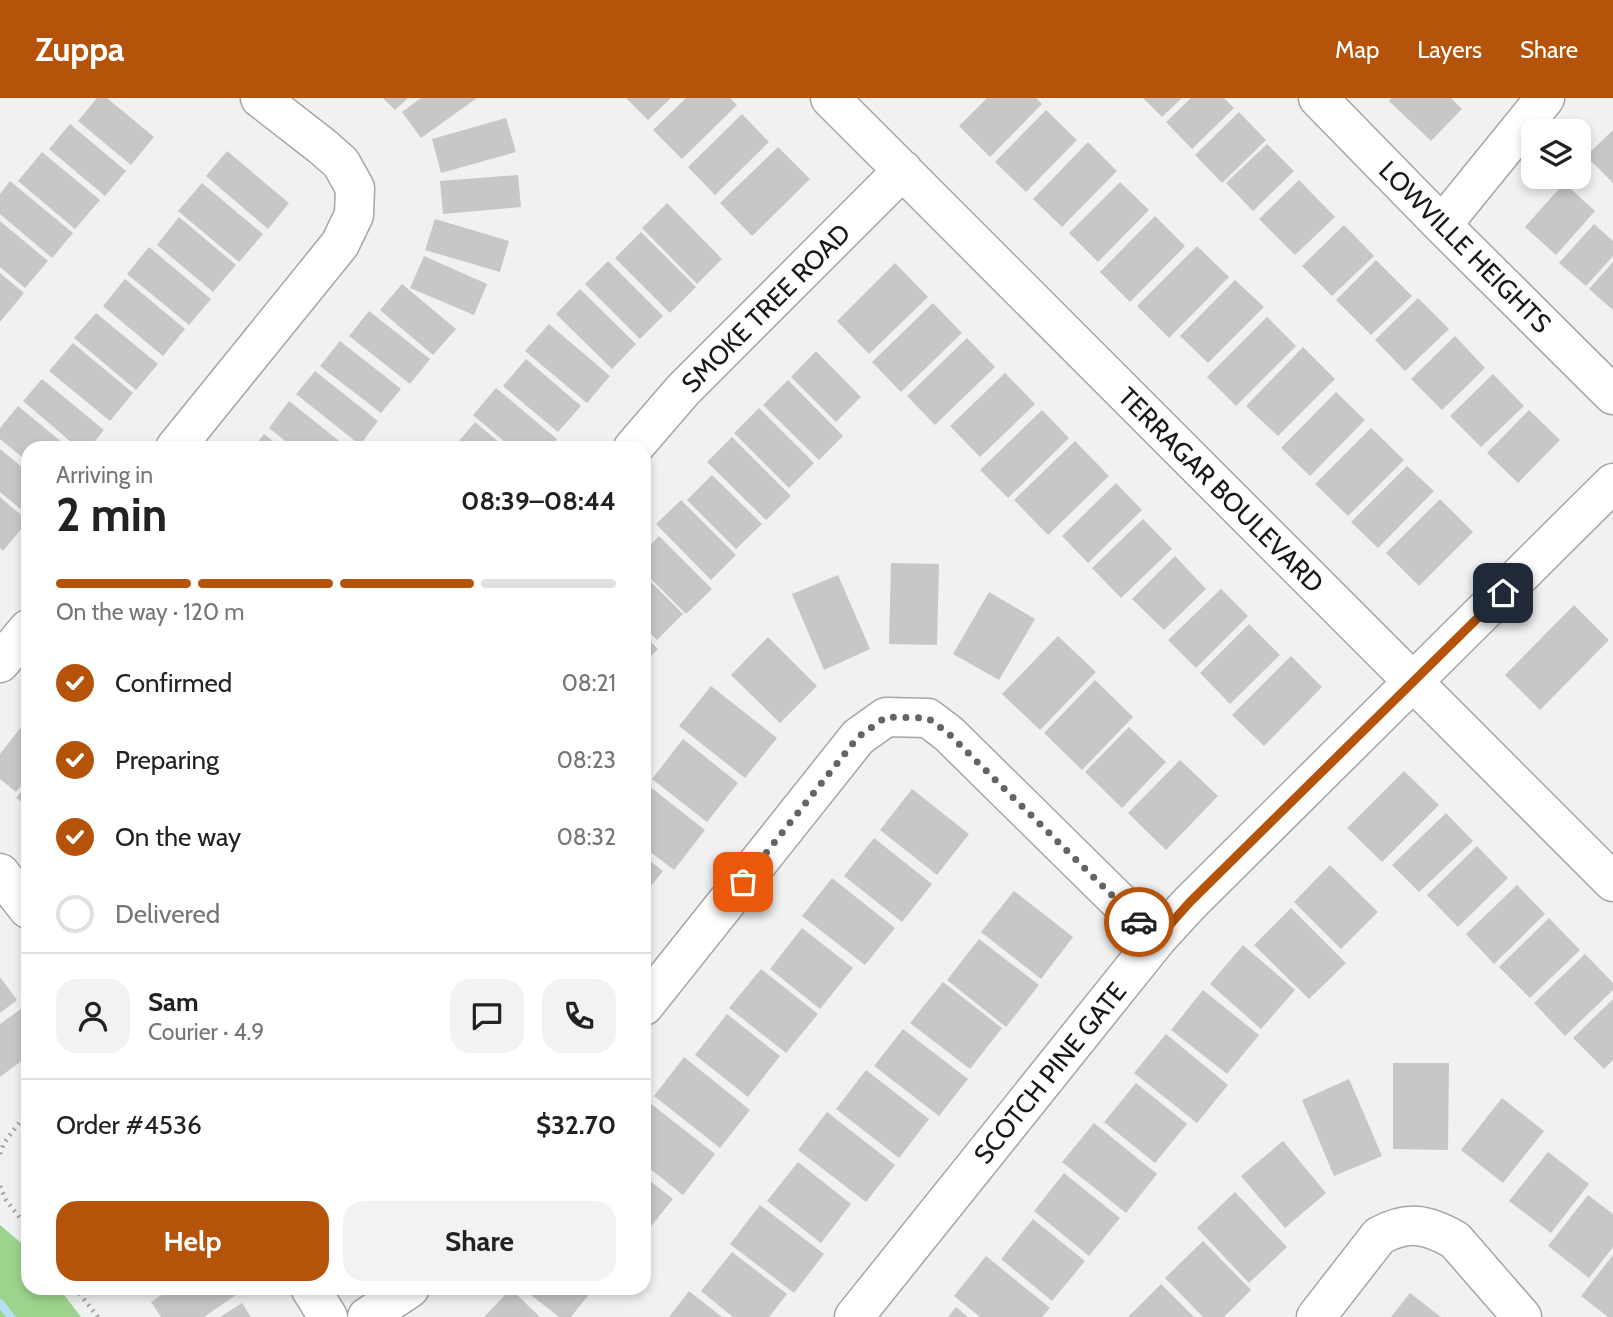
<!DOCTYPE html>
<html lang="en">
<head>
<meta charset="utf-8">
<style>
	body { margin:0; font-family:Cabin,sans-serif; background:#f2f2f2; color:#222; height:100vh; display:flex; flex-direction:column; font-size:26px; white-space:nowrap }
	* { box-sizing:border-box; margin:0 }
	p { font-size:23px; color:#767676 }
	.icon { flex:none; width:38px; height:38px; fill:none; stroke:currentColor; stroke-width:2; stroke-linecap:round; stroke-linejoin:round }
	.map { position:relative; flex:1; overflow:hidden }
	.side { position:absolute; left:21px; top:343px; width:630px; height:854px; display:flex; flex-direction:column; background:#fff; border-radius:21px; box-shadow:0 4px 10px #0003 }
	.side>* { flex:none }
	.buttons { position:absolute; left:1521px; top:21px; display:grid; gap:14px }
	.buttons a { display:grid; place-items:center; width:70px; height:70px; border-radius:14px; background:#fff; box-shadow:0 4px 10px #0003; font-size:35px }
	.pin { position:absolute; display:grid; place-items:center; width:60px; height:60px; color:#fff; margin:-30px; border-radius:14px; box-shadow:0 4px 10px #0006 }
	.courier { position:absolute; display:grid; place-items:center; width:70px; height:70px; margin:-35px; border:5px solid #b45309; border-radius:50%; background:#fff; color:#222; box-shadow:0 2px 9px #0007 }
	.overview em { font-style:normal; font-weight:800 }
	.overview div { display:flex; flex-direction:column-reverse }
	.overview { display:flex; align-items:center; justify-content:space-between; height:119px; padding:0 35px }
	h1 { font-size:46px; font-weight:800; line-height:52px }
	.bar { display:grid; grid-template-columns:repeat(4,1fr); gap:10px 7px; align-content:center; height:84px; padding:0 35px }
	.bar i { height:9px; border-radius:5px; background:#e0e0e0 }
	.bar .current { background:#b45309 }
	.bar p { grid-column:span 4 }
	.line { display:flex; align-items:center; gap:18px; padding:0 35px; border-top:2px solid #e0e0e0 }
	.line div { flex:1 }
	.round { display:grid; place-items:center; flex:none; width:74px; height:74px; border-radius:21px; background:#f2f2f2 }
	ol { padding:0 35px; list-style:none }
	li { display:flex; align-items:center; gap:21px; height:77px }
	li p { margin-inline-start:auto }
	li .icon { padding:7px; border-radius:50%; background:#b45309; color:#fff; stroke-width:4 }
	li:last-child { color:#767676 }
	li i { width:38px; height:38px; border:4px solid #e0e0e0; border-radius:50% }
	.primary-button { display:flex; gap:14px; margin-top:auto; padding:14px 35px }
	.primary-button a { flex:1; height:80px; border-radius:21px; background:#b45309; color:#fff; font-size:28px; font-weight:800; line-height:80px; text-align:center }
	.primary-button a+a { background:#f2f2f2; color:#222 }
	header { display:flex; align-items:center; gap:42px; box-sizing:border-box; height:98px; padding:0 35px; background:#b45309; color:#fff }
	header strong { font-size:33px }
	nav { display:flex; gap:38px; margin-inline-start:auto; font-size:24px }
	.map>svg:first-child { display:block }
</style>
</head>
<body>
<header>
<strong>Zuppa</strong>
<nav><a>Map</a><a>Layers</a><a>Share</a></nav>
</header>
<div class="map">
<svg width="1613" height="1219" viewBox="0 0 1613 1219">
	<rect width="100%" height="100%" fill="#f0f1f2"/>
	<path fill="#9dd48d" d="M0 1127 28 1151V1190H59L81 1219H0Z"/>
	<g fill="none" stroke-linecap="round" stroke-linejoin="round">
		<path stroke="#b7dff3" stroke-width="8" d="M0 1205 11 1219"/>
	</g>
	<path fill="#c8c7c6" d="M97 0H107L154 39 131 67 78 23Z
		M383 0H408L395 12Z
		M421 0H477L421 40 402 14Z
		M626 0H671L648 22Z
		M686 0H730L737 7 682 61 653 32Z
		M987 0H1036L1042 6 990 59 959 28Z
		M1143 0H1182L1162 19Z
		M1191 0H1224L1234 10 1192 51 1166 24Z
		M1392 0H1451L1462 11 1431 43 1389 3Z
		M1046 12 1077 42 1026 94 995 64Z
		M1239 14 1266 42 1222 85 1195 57Z
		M742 16 769 44 715 97 688 69Z
		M506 20 516 54 441 75 432 41Z
		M70 26 126 73 105 98 49 51Z
		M1613 32V85L1586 58Z
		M1088 44 1117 73 1062 129 1033 101Z
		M1267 46 1294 73 1253 113 1226 85Z
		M778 49 810 81 752 138 720 105Z
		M227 53 289 105 268 131 206 78Z
		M42 54 100 102 75 131 18 83Z
		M518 77 521 109 443 116 440 83Z
		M1299 82 1335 119 1295 157 1259 121Z
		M10 83 73 135 52 160 0 116V96Z
		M1120 84 1149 112 1098 164 1069 135Z
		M202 85 263 136 239 164 178 113Z
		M1564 85 1595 113 1556 157 1525 129Z
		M667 105 722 161 697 186 642 130Z
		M1155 118 1185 148 1130 204 1100 174Z
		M179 119 236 167 213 194 157 147Z
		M435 121 509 143 500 174 425 152Z
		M0 123 48 163 25 190 0 169Z
		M1594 126 1613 143V158L1586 188 1559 165Z
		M1344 127 1374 158 1332 198 1302 168Z
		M641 134 696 189 670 215 615 160Z
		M1197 148 1229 179 1169 240 1137 208Z
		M149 149 211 201 189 227 127 176Z
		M424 158 487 186 474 217 410 190Z
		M1376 162 1412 198 1371 237 1336 202Z
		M608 163 663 218 640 241 585 186Z
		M1613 164V212L1589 191Z
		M895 165 928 199 869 256 837 223Z
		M0 175 24 195 0 224Z
		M125 181 185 231 163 258 103 208Z
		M1235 182 1264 209 1208 265 1180 238Z
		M402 186 456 231 433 257 380 212Z
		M580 191 636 246 612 271 556 216Z
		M1418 200 1449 231 1405 273 1375 242Z
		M933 205 962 235 901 294 872 264Z
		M369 213 430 261 410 286 349 238Z
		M96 215 158 266 136 292 74 240Z
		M1267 219 1296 248 1236 308 1207 279Z
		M549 226 610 278 587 305 525 253Z
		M1455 238 1485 270 1442 312 1411 281Z
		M967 240 995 269 935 327 907 298Z
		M340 243 401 291 381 315 320 268Z
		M73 245 133 295 110 323 49 273Z
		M1303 249 1335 281 1278 338 1246 308Z
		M816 253 861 299 836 324 791 279Z
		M526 261 581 308 558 334 503 288Z
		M315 273 378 323 360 347 296 296Z
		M1005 275 1035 306 980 359 950 328Z
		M1493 276 1524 308 1481 349 1450 318Z
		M42 281 104 332 89 350H78L23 303Z
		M788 282 843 338 819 362 763 307Z
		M496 290 557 341 549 350H512L473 317Z
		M1336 294 1365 322 1310 378 1281 350Z
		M289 303 348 350H294L269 330Z
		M18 308 69 350H28V364L0 341V330Z
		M759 310 814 365 789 390 734 335Z
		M1042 312 1069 340 1008 400 980 372Z
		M1529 312 1560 342 1518 385 1487 355Z
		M475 324 506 350H453Z
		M1371 330 1404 362 1348 418 1315 386Z
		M264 336 282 350H253Z
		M732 339 791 398 766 422 707 364Z
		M1075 343 1109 378 1048 437 1014 402Z
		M0 351 28 374V417L0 394Z
		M1407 368 1434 393 1378 450 1351 424Z
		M712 377 762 426 736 451 687 402Z
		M1116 385 1142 412 1088 465 1062 438Z
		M0 399 28 423 3 453 0 450Z
		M1440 401 1473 434 1419 488 1386 455Z
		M681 402 736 457 711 482 656 426Z
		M1143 421 1172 451 1121 500 1092 470Z
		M659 438 712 491 686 516 644 474V453Z
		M1175 458 1206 491 1164 532 1132 501Z
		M891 465 939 466 937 547 889 546Z
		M644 477 683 516 657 542 644 529Z
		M838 477 870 551 824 572 792 496Z
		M1221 491 1248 518 1196 570 1168 542Z
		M989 494 1035 521 999 582 953 556Z
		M1574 507 1609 542 1540 612 1505 577Z
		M1249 526 1280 557 1230 606 1200 575Z
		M644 537 658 551 644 565Z
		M1058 538 1096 574 1040 632 1002 596Z
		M768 539 817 588 780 625 731 577Z
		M1291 558 1322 589 1264 648 1232 617Z
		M1095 582 1133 619 1082 672 1044 635Z
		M711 588 777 640 745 680 679 628Z
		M28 620V679L16 694 0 681V656Z
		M1129 629 1166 664 1122 710 1085 674Z
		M683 641 738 685 707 724 652 681Z
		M1180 662 1218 698 1166 752 1128 715Z
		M1404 673 1439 707 1382 764 1347 730Z
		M644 684 705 732 674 772 644 749Z
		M28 685V709L16 700Z
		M912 691 969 736 937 777 880 732Z
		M1446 715 1473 743 1419 794 1392 767Z
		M874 740 932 786 902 824 844 778Z
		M1477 748 1508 780 1458 829 1427 797Z
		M644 758 663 773 644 797Z
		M1330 767 1378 814 1341 851 1294 804Z
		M832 780 895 830 865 867 802 818Z
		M1517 787 1545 816 1494 866 1466 836Z
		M1014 793 1073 839 1041 881 981 834Z
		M1291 810 1346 865 1309 901 1254 847Z
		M1549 820 1580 852 1530 900 1499 869Z
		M802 830 853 870 820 911 770 871Z
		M979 841 1039 887 1006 929 947 882Z
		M1243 847 1295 892 1261 931 1210 886Z
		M1585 856 1613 885V892L1565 938 1534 905Z
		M761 871 818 916 786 955 729 910Z
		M0 879 17 902 0 915Z
		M943 884 1002 930 970 971 910 925Z
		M1203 892 1259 937 1227 976 1171 932Z
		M1613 901V962L1604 971 1573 940Z
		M28 906V958L0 979V926Z
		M727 916 780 958 748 999 695 957Z
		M903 931 968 981 939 1018 874 968Z
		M1166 936 1228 987 1197 1025 1134 975Z
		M684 959 750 1012 720 1050 654 998Z
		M1393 965H1449L1448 1052 1393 1051Z
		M866 972 929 1021 899 1060 836 1011Z
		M1349 981 1382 1058 1334 1078 1302 1002Z
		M1136 985 1187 1026 1155 1065 1104 1024Z
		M1502 1000 1544 1033 1503 1085 1461 1052Z
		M650 1005 715 1056 683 1097 644 1066V1012Z
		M827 1014 895 1067 866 1104 798 1052Z
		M1094 1025 1157 1076 1126 1115 1062 1064Z
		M1283 1043 1326 1095 1285 1130 1241 1078Z
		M1548 1054 1589 1086 1551 1135 1509 1103Z
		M798 1064 851 1106 821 1145 767 1103Z
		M1064 1075 1120 1120 1089 1158 1034 1113Z
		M644 1078 673 1101 644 1137Z
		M1235 1094 1287 1149 1249 1185 1197 1130Z
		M1588 1097 1613 1116V1149L1589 1180 1548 1148Z
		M760 1107 824 1156 794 1195 730 1146Z
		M1033 1121 1085 1163 1052 1203 1001 1161Z
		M1203 1143 1251 1192 1224 1219H1203L1165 1180Z
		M732 1154 787 1196 769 1219H733L701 1193Z
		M1613 1157V1219H1608L1581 1198Z
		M986 1158 1050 1210 1042 1219H980L954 1198Z
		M1161 1186 1194 1219H1128Z
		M172 1190H231L236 1197 204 1219H161L151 1204Z
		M522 1190H594L571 1219H559Z
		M511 1191 540 1219H484Z
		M689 1193 722 1219H669Z
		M1410 1195 1441 1219H1391Z
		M242 1205 251 1219H220Z
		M956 1209 968 1219H948Z"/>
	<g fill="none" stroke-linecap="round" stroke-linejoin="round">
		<g stroke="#a6a6a7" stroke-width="41">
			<path id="minor" d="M830 0 1613 784
				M1318 0 1442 127 1613 297
				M1442 127 1545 0
				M175 350 340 146 354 117 355 90 341 65 323 49 260 0
				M633 350 683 292 903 72
				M0 565 28 531
				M0 775 28 811
				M644 908 858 639 886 619 928 620 949 636 1157 841
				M310 1190 328 1219
				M367 1219 410 1190
				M854 1219 1157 841 1190 805 1613 385
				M1316 1219 1379 1138C1408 1122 1427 1126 1455 1142L1522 1219"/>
		</g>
		<path stroke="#a5a6a7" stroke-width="4.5" stroke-dasharray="2 5" stroke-linecap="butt" d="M0 1056 4 1045 28 1013
			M0 1088 6 1102 28 1130
			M75 1190 98 1219"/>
		<use href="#minor" stroke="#fff" stroke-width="38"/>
	</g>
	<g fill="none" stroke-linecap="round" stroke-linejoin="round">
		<path stroke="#646465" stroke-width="7" stroke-dasharray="0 12.6" d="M743 784 858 639 886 619 928 620 949 636 1139 824"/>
		<path stroke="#b45309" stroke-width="9" d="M1139 824 1157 841 1190 804 1503 495"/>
	</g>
	<g text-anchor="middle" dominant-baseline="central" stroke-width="5" stroke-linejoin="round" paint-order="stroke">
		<g font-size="26" fill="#181819" stroke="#fff">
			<text transform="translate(1465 149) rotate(45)">LOWVILLE HEIGHTS</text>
			<text transform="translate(766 210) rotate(-45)">SMOKE TREE ROAD</text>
			<text transform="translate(1221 392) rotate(45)">TERRAGAR BOULEVARD</text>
			<text transform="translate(1050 975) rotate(-51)">SCOTCH PINE GATE</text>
		</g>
	</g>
</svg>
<div class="buttons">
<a><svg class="icon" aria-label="layers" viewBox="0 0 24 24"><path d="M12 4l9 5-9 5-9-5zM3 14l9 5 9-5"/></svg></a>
</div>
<div class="pin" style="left:743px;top:784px;background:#ea580c"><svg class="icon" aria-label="bag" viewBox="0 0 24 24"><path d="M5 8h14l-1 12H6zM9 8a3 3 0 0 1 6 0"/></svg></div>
<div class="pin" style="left:1503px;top:495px;background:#1f2937"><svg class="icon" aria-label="home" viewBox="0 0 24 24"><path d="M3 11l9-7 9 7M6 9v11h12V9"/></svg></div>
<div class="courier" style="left:1139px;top:824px"><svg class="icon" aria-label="car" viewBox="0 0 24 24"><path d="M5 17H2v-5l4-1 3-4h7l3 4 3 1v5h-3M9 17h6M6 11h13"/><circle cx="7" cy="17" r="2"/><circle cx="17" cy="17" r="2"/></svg></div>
<section class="side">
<div class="overview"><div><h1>2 min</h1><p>Arriving in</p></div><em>08:39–08:44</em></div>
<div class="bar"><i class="current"></i><i class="current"></i><i class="current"></i><i></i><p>On the way · 120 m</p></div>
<ol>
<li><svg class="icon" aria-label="check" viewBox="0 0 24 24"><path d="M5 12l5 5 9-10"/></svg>Confirmed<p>08:21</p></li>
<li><svg class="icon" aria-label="check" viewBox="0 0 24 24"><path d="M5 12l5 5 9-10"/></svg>Preparing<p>08:23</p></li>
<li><svg class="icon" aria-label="check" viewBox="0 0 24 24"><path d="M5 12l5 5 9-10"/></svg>On the way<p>08:32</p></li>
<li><i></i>Delivered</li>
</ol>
<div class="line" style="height:126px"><a class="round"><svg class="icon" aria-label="person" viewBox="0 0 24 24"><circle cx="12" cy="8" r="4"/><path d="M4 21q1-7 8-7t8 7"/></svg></a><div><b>Sam</b><p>Courier · 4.9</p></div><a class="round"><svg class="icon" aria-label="chat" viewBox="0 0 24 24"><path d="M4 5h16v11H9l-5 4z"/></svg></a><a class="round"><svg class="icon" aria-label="phone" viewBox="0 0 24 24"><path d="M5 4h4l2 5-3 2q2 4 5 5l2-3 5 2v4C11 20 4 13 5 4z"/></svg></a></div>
<div class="line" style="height:91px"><div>Order #4536</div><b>$32.70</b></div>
<div class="primary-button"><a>Help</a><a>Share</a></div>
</section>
</div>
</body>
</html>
